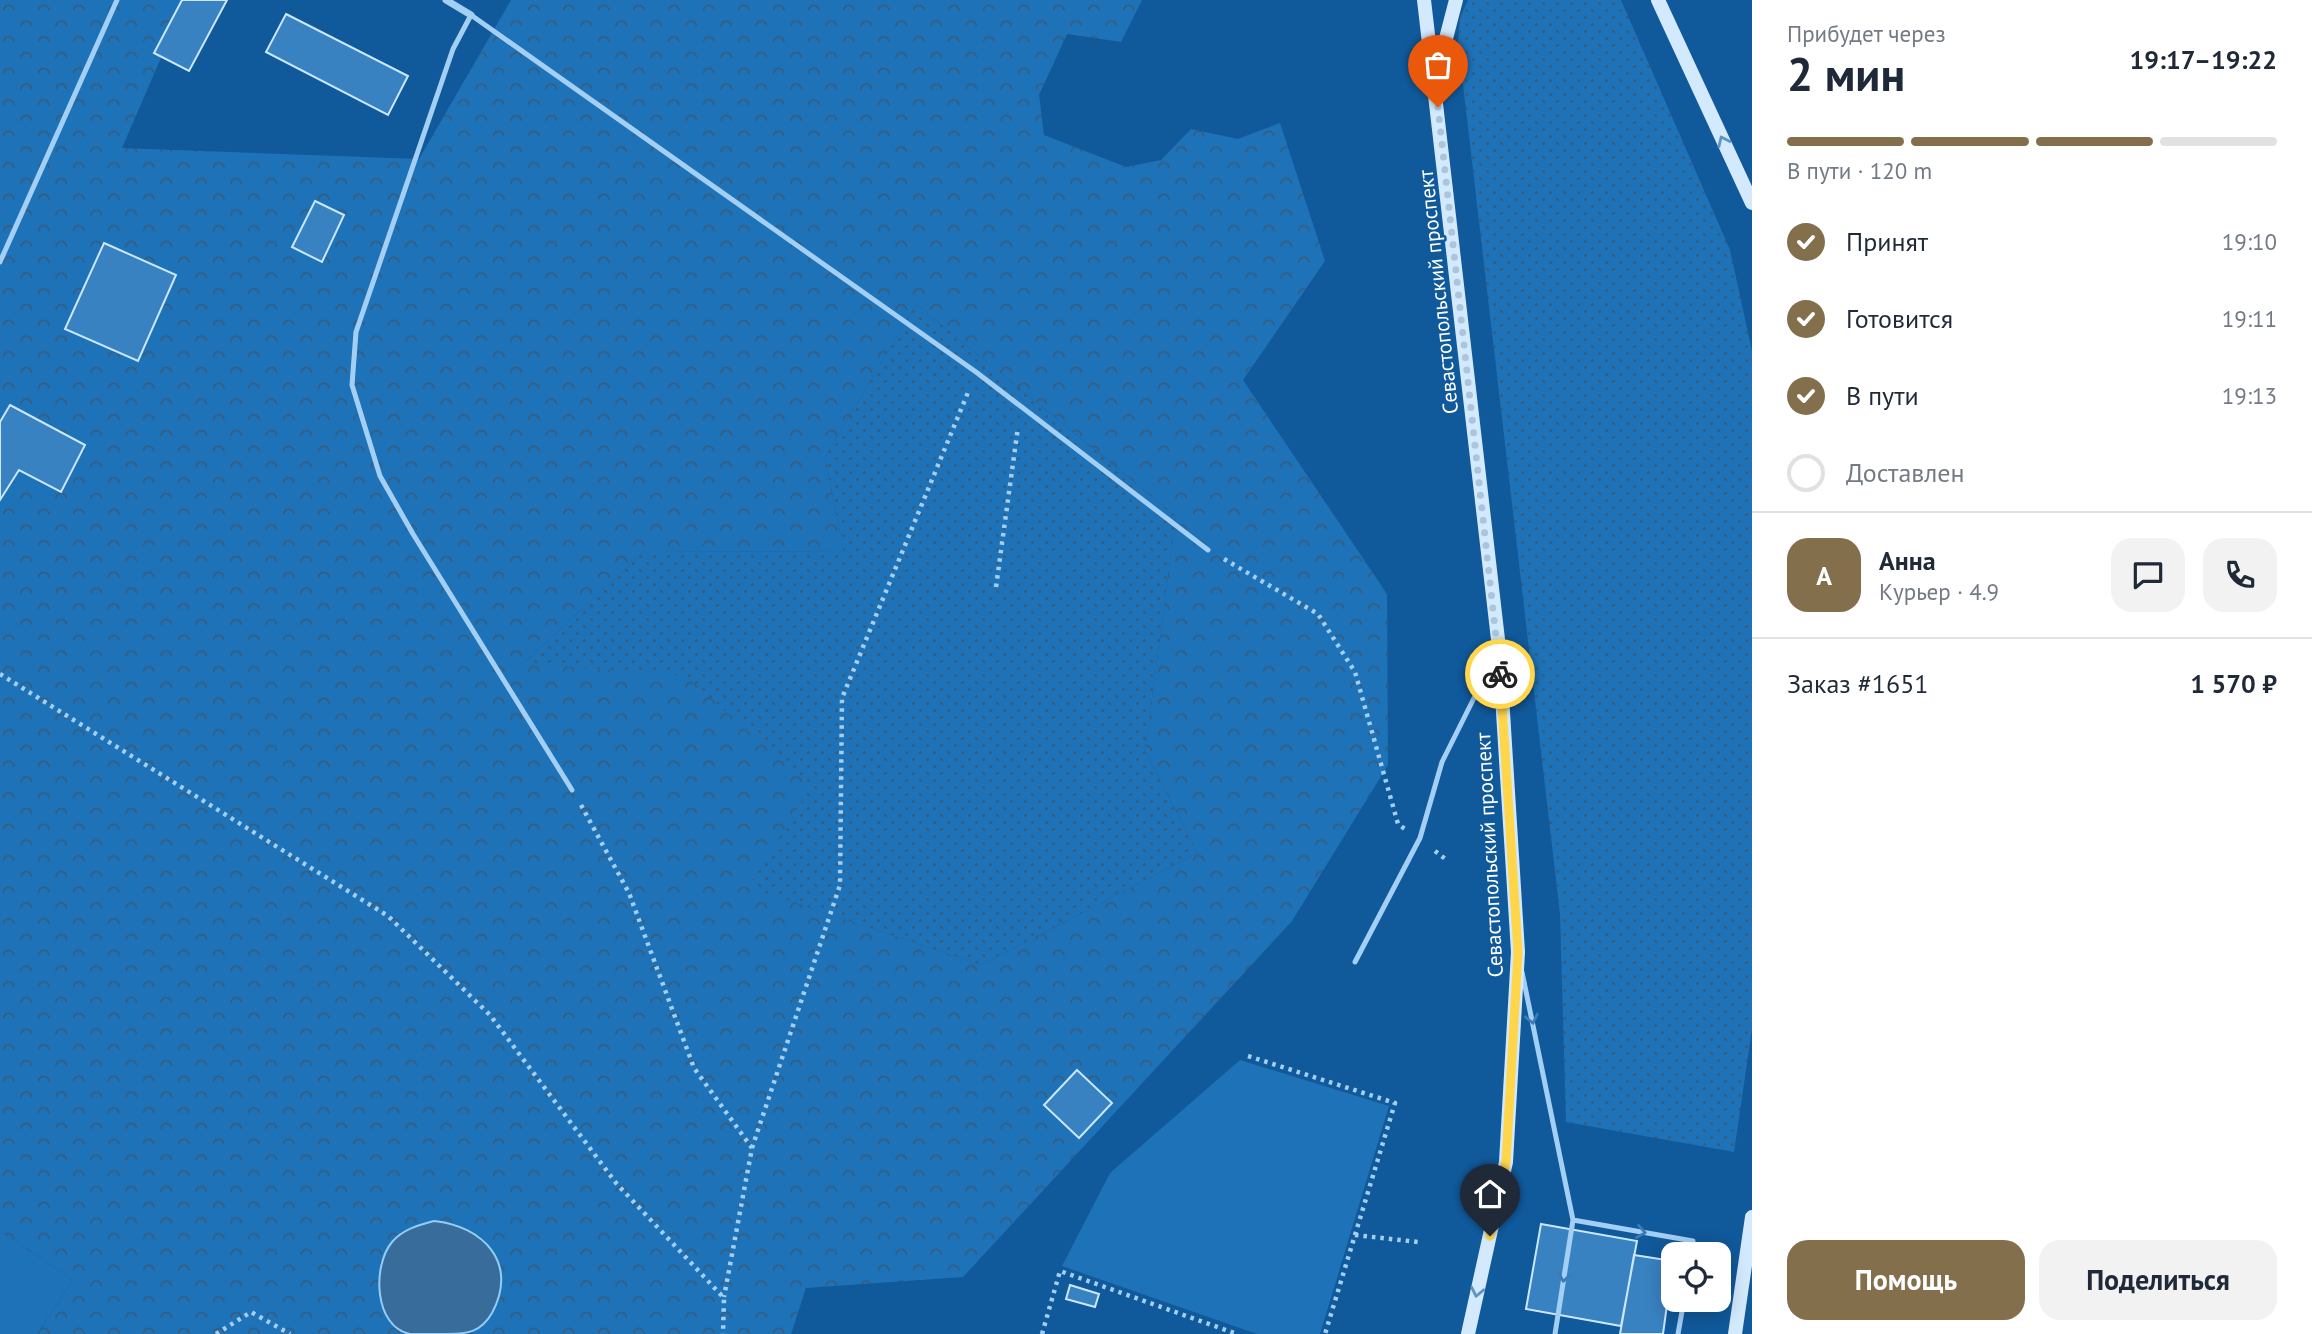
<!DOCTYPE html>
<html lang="ru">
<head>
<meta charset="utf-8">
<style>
	body { margin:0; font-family:"PT Sans",sans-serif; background:#f2f2f3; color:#1f2937; height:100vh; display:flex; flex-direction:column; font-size:26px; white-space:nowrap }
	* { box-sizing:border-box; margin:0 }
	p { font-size:23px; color:#747a83 }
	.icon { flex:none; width:38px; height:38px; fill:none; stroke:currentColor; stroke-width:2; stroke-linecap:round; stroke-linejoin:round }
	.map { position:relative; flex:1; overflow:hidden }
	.panel { display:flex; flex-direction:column; background:#fff; width:560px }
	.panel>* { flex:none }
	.fabs { position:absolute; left:1661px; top:1242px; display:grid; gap:14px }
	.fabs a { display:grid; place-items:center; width:70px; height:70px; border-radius:14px; background:#fff; box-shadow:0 4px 18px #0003; font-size:35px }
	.pin { position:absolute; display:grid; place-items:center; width:60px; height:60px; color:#fff; margin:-72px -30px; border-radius:50% 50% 50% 0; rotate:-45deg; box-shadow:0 0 7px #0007 }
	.pin .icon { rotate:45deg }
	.courier { position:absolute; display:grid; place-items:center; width:70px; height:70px; margin:-35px; border:5px solid #ffd54a; border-radius:50%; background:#fff; color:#222; box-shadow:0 2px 9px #0007 }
	.head em { font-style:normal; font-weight:600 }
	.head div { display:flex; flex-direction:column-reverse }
	.head { display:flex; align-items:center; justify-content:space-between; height:119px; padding:0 35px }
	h1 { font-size:46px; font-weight:600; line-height:52px }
	.bar { display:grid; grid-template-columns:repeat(4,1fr); gap:10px 7px; align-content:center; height:84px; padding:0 35px }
	.bar i { height:9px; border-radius:5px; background:#e0e1e3 }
	.bar .on { background:#846f4c }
	.bar p { grid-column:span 4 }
	.line { display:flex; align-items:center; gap:18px; padding:0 35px; border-top:2px solid #e0e1e3 }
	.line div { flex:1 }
	.round { display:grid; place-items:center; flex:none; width:74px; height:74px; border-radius:21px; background:#f2f2f3 }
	ol { padding:0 35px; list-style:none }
	li { display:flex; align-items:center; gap:21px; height:77px }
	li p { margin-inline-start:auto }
	li .icon { padding:7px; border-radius:50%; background:#846f4c; color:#fff; stroke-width:4 }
	li:last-child { color:#747a83 }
	li i { width:38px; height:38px; border:4px solid #e0e1e3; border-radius:50% }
	.cta { display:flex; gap:14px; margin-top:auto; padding:14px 35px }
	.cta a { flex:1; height:80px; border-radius:21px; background:#846f4c; color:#fff; font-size:28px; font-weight:600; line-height:80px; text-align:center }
	.cta a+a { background:#f2f2f3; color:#1f2937 }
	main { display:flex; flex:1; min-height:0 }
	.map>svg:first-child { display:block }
</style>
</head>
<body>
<main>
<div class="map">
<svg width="1752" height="1334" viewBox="0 0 1752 1334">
	<defs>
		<pattern id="grass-dots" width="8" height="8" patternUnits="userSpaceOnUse" patternTransform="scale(1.75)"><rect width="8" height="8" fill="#1e72b8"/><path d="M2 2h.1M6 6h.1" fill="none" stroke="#375d7d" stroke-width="1.8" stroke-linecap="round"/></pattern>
		<pattern id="forest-crowns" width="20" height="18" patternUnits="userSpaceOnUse" patternTransform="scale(1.75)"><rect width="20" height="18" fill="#1e72b8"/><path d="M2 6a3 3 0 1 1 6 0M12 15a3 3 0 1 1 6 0" fill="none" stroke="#375d7d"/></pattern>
	</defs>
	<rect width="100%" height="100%" fill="#10599b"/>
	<path fill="url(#grass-dots)" d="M1468 0H1621L1730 250 1752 351V1029L1734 1152 1566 1122 1560 914 1458 42 1460 18Z
		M916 304 1176 516 1145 751 1198 853 981 965 747 887 523 664 644 551 844 552 825 457Z"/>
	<path fill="url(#forest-crowns)" fill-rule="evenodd" d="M0 0H186L122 148 419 159 511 0H1142L1121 42 1067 34 1039 95 1044 135 1126 167 1161 160 1191 129 1238 139 1280 123 1325 261 1243 380 1387 594 1388 765 1292 921 963 1277 806 1288 791 1334H471C493 1317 508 1279 494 1253 490 1246 484 1240 479 1235L411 1227 392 1242 380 1263 400 1329 409 1334H37L73 1280 0 1231ZM916 304 1176 516 1145 751 1198 853 981 965 748 887 811 787 686 676 524 663 644 551 844 552 825 457Z"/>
	<path fill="#1e72b8" d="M1240 1060 1389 1106 1320 1334H1257L1062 1266 1110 1173Z
		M0 1231 73 1280 37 1334H0Z"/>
	<path fill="#376c9b" stroke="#94ccf8" stroke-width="2" d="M434 1221C483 1226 519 1263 492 1313 481 1332 468 1334 447 1334 436 1334 421 1334 410 1334 374 1327 372 1266 392 1242 403 1229 419 1225 434 1221Z"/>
	<path fill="#3982c2" stroke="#cbe7fe" stroke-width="2" d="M182 0H227L189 71 154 53Z
		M286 14 408 76 388 115 266 52Z
		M315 201 344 215 322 262 292 247Z
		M104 243 176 275 138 361 65 329Z
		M10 405 85 445 61 492 19 470 0 500V422Z
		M1077 1070 1112 1103 1079 1138 1044 1105Z
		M1541 1224 1637 1241 1621 1326 1526 1309Z
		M1634 1255 1673 1261 1663 1334H1620Z
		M1070 1285 1099 1294 1095 1307 1066 1299Z"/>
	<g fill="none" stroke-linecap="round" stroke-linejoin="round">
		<path stroke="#a3cff5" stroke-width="4.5" stroke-dasharray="3.5 5" stroke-linecap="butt" d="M1224 559 1318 614 1355 672 1398 824 1405 829
			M996 587 1018 427
			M0 674 388 916 490 1015 616 1183 724 1298 723 1334
			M581 805 629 893 694 1068 752 1148 724 1297
			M1435 851 1448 861
			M1248 1056 1395 1103 1325 1334
			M752 1148 840 885 842 698 969 390
			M1355 1235 1418 1242
			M216 1334 251 1312 290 1334
			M1042 1334 1060 1271 1237 1334"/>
		<path stroke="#a3cff5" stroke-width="5" d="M0 262 117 0
			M572 790 413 534 380 476 352 385 356 332 453 49 471 15 976 372 1208 550
			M1355 962 1420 838 1442 762 1496 654
			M1522 972 1573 1220 1555 1334
			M1573 1220 1693 1241 1691 1255
			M1678 1334 1684 1300"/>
		<path stroke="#a3cff5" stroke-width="7" d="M446 0 471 15"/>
		<path stroke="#d3e9fd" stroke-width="14" d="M1424 0 1499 648 1518 952 1506 1162 1468 1334
			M1658 0 1752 203
			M1437 73 1456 0
			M1735 1334 1752 1217"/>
	</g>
	<defs><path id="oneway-chevron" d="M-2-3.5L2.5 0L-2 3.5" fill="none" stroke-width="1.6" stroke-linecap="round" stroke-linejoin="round" transform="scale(1.75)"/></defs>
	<g stroke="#5e93c2">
		<use href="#oneway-chevron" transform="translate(1723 141) rotate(-115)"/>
		<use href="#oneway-chevron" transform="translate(1477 1292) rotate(102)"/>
	</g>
	<g stroke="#3c7cb6">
		<use href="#oneway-chevron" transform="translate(1532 1019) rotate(78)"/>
		<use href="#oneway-chevron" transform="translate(1641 1232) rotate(10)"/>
		<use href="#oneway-chevron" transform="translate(1564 1277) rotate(99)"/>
	</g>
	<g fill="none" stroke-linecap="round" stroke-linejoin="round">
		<path stroke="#abc5dc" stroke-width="7" stroke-dasharray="0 12.6" d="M1438 107 1500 674"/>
		<path stroke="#ffd54a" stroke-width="9" d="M1490 1236 1506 1162 1518 952 1500 674"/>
	</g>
	<g text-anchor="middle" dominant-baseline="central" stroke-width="5" stroke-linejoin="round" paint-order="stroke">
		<g font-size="21" fill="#fff" stroke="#10599b">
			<text transform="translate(1438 292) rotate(-96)">Севастопольский проспект</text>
			<text transform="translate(1489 855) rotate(-93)">Севастопольский проспект</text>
		</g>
	</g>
</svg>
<div class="fabs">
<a><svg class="icon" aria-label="locate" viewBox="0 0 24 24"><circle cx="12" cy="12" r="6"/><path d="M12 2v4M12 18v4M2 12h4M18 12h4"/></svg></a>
</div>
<div class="pin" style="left:1438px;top:107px;background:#ea580c"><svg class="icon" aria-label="bag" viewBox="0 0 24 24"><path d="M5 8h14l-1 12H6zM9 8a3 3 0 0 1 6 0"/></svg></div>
<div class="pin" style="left:1490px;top:1236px;background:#1f2937"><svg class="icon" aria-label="home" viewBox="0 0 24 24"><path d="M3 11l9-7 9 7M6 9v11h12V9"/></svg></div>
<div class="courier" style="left:1500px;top:674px"><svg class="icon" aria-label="bike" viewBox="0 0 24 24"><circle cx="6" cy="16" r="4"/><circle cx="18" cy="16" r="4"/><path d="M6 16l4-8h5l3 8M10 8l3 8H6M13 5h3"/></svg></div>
</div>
<section class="panel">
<div class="head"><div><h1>2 мин</h1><p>Прибудет через</p></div><em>19:17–19:22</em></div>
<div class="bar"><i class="on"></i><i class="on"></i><i class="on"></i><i></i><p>В пути · 120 m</p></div>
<ol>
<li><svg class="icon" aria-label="check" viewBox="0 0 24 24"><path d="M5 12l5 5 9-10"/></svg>Принят<p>19:10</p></li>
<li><svg class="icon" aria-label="check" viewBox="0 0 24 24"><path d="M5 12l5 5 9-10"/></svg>Готовится<p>19:11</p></li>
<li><svg class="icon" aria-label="check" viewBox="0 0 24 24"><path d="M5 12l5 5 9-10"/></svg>В пути<p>19:13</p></li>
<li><i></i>Доставлен</li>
</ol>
<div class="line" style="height:126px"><b class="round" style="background:#846f4c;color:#fff">А</b><div><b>Анна</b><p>Курьер · 4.9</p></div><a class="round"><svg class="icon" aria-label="chat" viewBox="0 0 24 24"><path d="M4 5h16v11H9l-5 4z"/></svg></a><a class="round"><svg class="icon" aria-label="phone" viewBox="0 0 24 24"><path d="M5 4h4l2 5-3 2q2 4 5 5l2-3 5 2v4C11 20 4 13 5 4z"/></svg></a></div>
<div class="line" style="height:91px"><div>Заказ #1651</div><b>1 570 ₽</b></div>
<div class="cta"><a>Помощь</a><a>Поделиться</a></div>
</section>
</main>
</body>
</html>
